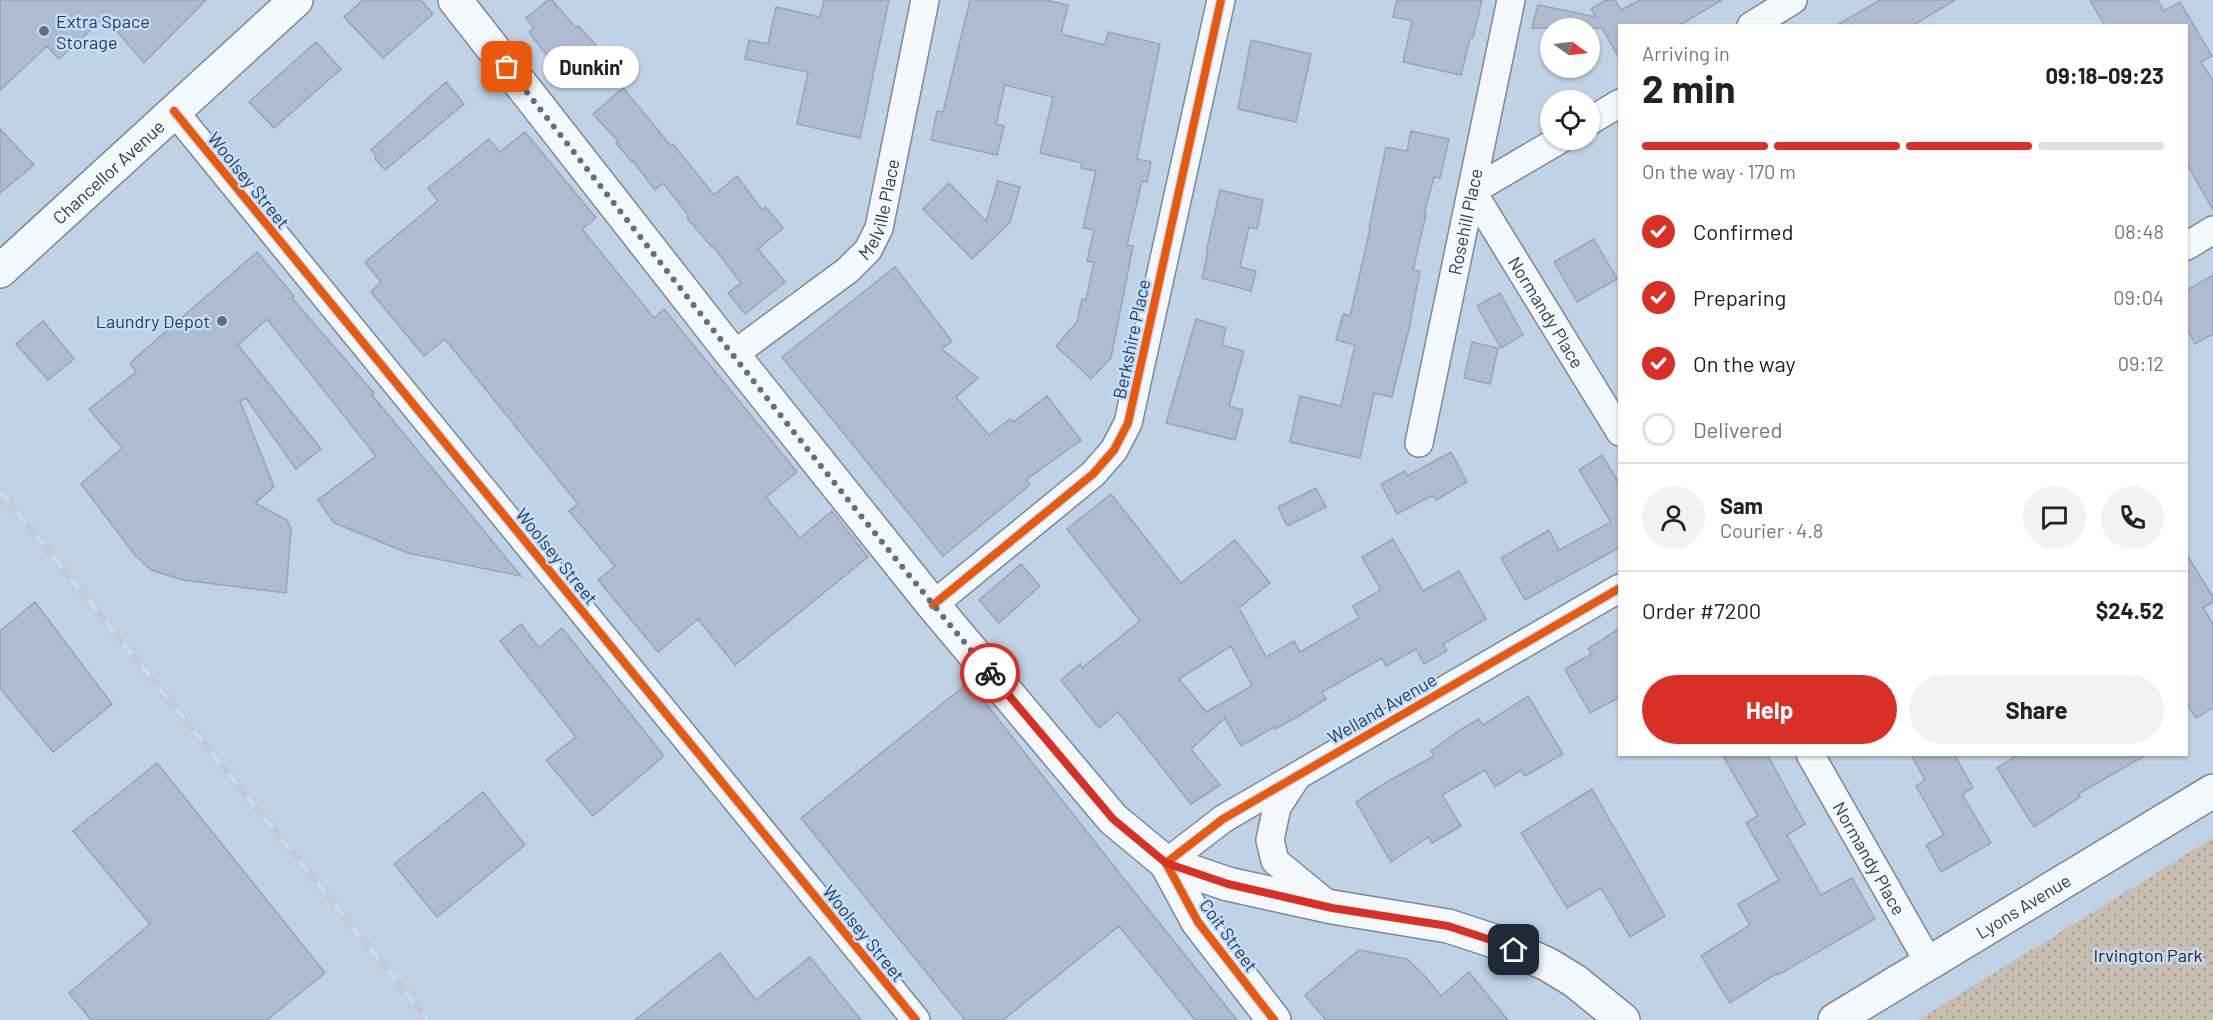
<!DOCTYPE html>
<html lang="en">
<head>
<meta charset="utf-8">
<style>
	body { margin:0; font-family:Barlow,sans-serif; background:#f2f2f2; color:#222; height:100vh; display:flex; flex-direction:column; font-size:22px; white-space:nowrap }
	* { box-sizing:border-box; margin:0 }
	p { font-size:20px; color:#767676 }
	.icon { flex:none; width:33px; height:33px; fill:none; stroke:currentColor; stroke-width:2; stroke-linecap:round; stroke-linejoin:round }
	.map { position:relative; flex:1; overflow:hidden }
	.sheet { position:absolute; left:1618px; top:24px; width:570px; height:732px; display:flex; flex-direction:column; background:#fff; border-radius:0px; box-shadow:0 2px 4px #0004 }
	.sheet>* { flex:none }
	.needle { width:39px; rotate:104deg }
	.fabs { position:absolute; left:1540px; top:18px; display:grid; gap:12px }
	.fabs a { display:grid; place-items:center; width:60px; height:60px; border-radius:50%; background:#fff; box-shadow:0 2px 4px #0004; font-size:30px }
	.pin { position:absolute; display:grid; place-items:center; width:51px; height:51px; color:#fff; margin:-26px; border-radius:12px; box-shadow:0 3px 9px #0006 }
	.courier { position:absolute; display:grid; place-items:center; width:60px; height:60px; margin:-30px; border:4px solid #d93025; border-radius:50%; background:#fff; color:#222; box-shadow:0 2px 8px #0007 }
	.bubble { position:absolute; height:42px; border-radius:21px; background:#fff; box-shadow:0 2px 4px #0004; font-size:20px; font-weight:700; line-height:42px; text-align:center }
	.headline em { font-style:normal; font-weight:700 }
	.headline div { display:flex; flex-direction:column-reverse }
	.headline { display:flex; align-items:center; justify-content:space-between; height:102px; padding:0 24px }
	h1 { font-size:39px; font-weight:700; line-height:45px }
	.bar { display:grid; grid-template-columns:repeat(4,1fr); gap:9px 6px; align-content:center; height:72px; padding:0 24px }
	.bar i { height:8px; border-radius:4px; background:#e0e0e0 }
	.bar .selected { background:#d93025 }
	.bar p { grid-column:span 4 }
	.line { display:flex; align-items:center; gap:15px; padding:0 24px; border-top:2px solid #e0e0e0 }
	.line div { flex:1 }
	.round { display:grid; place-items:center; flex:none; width:63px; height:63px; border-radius:32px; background:#f2f2f2 }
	ol { padding:0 24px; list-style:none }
	li { display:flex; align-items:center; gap:18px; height:66px }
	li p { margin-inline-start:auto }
	li .icon { padding:6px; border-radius:50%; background:#d93025; color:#fff; stroke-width:4 }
	li:last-child { color:#767676 }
	li i { width:33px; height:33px; border:3px solid #e0e0e0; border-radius:50% }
	.cta { display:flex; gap:12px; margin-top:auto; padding:12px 24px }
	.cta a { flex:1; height:69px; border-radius:36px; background:#d93025; color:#fff; font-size:24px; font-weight:700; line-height:69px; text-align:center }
	.cta a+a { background:#f2f2f2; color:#222 }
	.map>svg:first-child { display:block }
</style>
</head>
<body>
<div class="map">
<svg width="2213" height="1020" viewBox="0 0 2213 1020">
	<defs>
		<pattern id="park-dots" width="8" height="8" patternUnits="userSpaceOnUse" patternTransform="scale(1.5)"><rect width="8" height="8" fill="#c7bdb0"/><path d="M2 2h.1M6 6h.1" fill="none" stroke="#a29b92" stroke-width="1.8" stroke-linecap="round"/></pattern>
	</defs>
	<rect width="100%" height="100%" fill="#bfd2e6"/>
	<path fill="url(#park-dots)" d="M2213 838V1020H1918Z"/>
	<path fill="#aebbd0" stroke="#97a3b6" stroke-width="1.5" fill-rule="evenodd" d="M0 0H206L144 63 105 17 59 59 47 46 0 90Z
		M363 0H421L433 14 383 58 344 17Z
		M548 0H552L576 28 578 26 596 45 560 73 529 32 534 28 526 18Z
		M824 0H889L860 138 797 124 808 72 745 59 749 40 768 44 776 7 820 17Z
		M970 0H1046L1068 5 1061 34 1105 45 1108 32 1160 44 1137 159 1151 162 1147 182 1142 181 1127 245 1133 246 1111 358 1091 379 1056 346 1077 322 1082 299 1086 300 1094 262 1087 261 1094 230 1083 228 1096 171 1081 168 1082 163 1040 153 1053 97 1005 85 996 124 1004 126 997 155 931 140 937 111 943 112Z
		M1397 0H1482L1473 38H1470L1461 75 1403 62 1412 21 1393 17Z
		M1606 0H1615L1621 10 1640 0H1722L1678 26H1620V60L1602 28H1532L1538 5 1596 17 1591 9Z
		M1880 0H1955L1912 26H1835Z
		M2090 0H2158L2164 11 2180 2 2212 56 2201 62 2213 80V210L2187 164V26H2105Z
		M1251 40 1311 54 1296 122 1238 109Z
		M316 42 341 69 274 128 249 102Z
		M446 82 464 104 385 170 375 159 376 155 371 150Z
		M623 88 671 146 673 144 714 195 737 176 762 210 766 207 783 228 758 249 785 282 745 314 728 293 741 283 712 245 711 246 687 218 689 216 663 183 655 190 633 161 632 162 616 143 618 141 593 114Z
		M0 129 34 165 0 193Z
		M1411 131 1449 139 1440 178 1434 177 1424 214H1426L1413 270 1420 271 1409 329 1392 397 1374 393 1360 458 1290 442 1300 396 1341 406 1355 345 1336 340 1343 314 1350 316 1370 229 1369 228 1386 147 1407 151Z
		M525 132 596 218 582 229 654 318 664 309 797 472 766 497 800 538 832 511 868 557 735 665 698 619 658 652 598 580 615 566 569 511 578 504 445 339 424 356 371 292 381 282 365 262 438 201 428 188 489 139 500 152Z
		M998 181 1020 187 1010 222 972 259 923 209 949 183 986 221Z
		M1220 190 1263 200 1257 229 1249 227 1240 267 1256 271 1251 291 1202 278 1208 252H1206Z
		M1594 239 1617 279 1577 302 1554 262Z
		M257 252 294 296 292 298 374 393 372 395 521 576 408 553 334 523 318 500 376 456 267 319 238 345 321 449 296 469 246 398 240 401 274 487 255 503 287 520 291 529 286 593 183 580 151 570 135 555 81 484 122 448 89 409 136 372 130 363Z
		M895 267 952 341 942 349 978 378 956 397 989 435 1010 419 1013 422 1047 396 1081 440 1026 480 1030 485 943 556 782 357Z
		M2213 275V334L2195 344 2187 328V290Z
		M1500 293 1523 335 1501 348 1477 306Z
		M1196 319 1226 328 1222 345 1244 351 1229 406 1243 410 1235 440 1166 423Z
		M43 321 74 359 48 380 16 344Z
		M1472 342 1498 348 1490 384 1464 378Z
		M1451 452 1467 482 1436 500 1433 495 1397 514 1381 484 1405 471 1407 476Z
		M1602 455 1620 485V547L1525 600 1501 558 1549 530 1559 550 1611 522 1579 470Z
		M1316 488 1326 507 1287 526 1278 507Z
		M1111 494 1181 583 1235 540 1270 583 1239 608 1266 657 1294 641 1300 652 1359 618 1353 606 1381 590 1362 557 1393 539 1423 591 1459 571 1486 619 1443 644 1447 651 1424 664 1416 649 1386 666 1382 658 1322 692 1326 699 1297 717 1275 729 1274 727 1241 746 1225 718 1191 749 1220 785 1191 804 1118 712 1099 728 1061 680 1080 664 1082 668 1140 621 1067 529ZM1231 646 1252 686 1206 712 1179 679Z
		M2187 555 2213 597V602L2203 608 2213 624V708L2196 718 2187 704Z
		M1021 564 1040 586 999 623 979 600Z
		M35 602 112 704 53 752 0 688V631Z
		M521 624 539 648 562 628 664 756 593 816 546 760 576 737 500 641Z
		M1620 628V697L1590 713 1565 669 1592 654 1588 649Z
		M969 682 1120 874 1237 1020H1195L1119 926 1003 1020H965L801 818Z
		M1528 696 1563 754 1525 776 1521 770 1495 787 1485 770 1442 795 1461 826 1432 843 1428 837 1391 862 1356 802 1385 783 1434 756 1431 751 1460 730 1479 719 1483 725Z
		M1722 754H1767L1805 824 1787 835 1821 895 1852 878 1875 919 1778 975 1777 973 1730 1003 1701 956 1750 925 1738 904 1779 880 1746 823 1758 816Z
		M1911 754H1954L1973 788 1962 794 1991 843 1941 872 1926 845 1944 835 1916 786 1925 780Z
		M2019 754H2148L2078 794 2080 797 2034 827 1997 768Z
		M157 763 325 973 267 1020H91L69 993 150 924 73 831Z
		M1592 789 1665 916 1630 937 1601 888 1567 908 1521 833Z
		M483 792 525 845 437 917 394 864Z
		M1359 950 1407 959 1424 975 1441 996 1469 972 1508 1020H1326L1305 995Z
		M720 953 756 1000 810 957 861 1020H635Z"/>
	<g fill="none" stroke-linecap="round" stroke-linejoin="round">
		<g stroke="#798899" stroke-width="30">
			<g id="minor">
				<path d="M1751 26 1793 0"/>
				<path d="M174 111 916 1020"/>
				<path d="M1590 121 1620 103"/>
				<path id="s1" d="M1559 140 1472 191 1620 432"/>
				<path d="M2187 246 2213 230"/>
				<path id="s2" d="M733 355 848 270 868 250 879 228 925 0"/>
				<path id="s3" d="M1419 443 1511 0"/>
				<path d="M933 605 1093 474 1114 450 1128 423 1221 0"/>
				<path id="s4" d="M1810 754 1929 963"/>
				<path d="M1296 778 1277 807 1270 840 1275 861 1331 907"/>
				<path d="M1166 863 1223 819 1620 588"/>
			</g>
		</g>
		<g stroke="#798899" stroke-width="36">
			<path id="tertiary" d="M1166 863 1198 922 1274 1020"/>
		</g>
		<g stroke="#798899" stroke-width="36">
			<g id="secondary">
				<path d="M455 0 733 355 933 605 1113 819 1166 863 1228 884 1332 907 1448 926 1497 942 1547 964 1575 981 1623 1020"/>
				<path id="s5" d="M0 271 296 0"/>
				<path id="s6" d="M1835 1020 2213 791"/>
			</g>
		</g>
		<use href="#minor" stroke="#f5f8fb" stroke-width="27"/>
		<use href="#tertiary" stroke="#f5f8fb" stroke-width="33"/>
		<use href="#secondary" stroke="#f5f8fb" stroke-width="33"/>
		<g stroke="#c4cad0" stroke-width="7">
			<path id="rail" d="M0 491 428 1020"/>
		</g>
		<use href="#rail" stroke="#c3ddfa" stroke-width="4.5" stroke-dasharray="14" stroke-linecap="butt"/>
		<g stroke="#c3ddfa" stroke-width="11">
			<path id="cycleway" d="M174 111 916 1020
				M933 605 1093 474 1114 450 1128 423 1221 0
				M1274 1020 1198 922 1166 863 1223 819 1620 588"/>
		</g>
		<use href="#cycleway" stroke="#e8590c" stroke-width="8"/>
	</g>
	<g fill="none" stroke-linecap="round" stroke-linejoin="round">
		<path stroke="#5e7084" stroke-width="6" stroke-dasharray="0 10.8" d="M507 67C667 270 824 475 990 673"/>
		<path stroke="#d93025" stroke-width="8" d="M990 673 1113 819 1166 863 1228 884 1289 898 1332 908 1448 926 1497 942 1514 950"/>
	</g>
	<g fill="#5e7084" stroke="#c3ddfa" stroke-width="2">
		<circle cx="44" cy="31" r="6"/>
		<circle cx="222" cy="321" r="6"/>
	</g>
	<g text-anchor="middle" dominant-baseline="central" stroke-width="5" stroke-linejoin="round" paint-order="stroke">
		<g font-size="18" fill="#2a3c4f" stroke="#c3ddfa" text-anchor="start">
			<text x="56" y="21">Extra Space<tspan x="56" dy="21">Storage</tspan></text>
			<text x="210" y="321" text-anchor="end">Laundry Depot</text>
		</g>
		<g font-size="18" fill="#2a3c4f" stroke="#c3ddfa">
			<text stroke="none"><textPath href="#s5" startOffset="147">Chancellor Avenue</textPath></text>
			<text transform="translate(249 180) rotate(51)">Woolsey Street</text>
			<text stroke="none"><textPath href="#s2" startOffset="214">Melville Place</textPath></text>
			<text stroke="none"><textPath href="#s3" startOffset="226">Rosehill Place</textPath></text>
			<text stroke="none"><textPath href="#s1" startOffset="243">Normandy Place</textPath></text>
			<text transform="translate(1131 339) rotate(-78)">Berkshire Place</text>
			<text transform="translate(557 556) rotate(51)">Woolsey Street</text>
			<text transform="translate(1382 708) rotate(-30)">Welland Avenue</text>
			<text stroke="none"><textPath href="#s4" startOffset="120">Normandy Place</textPath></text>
			<text stroke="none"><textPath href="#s6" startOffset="220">Lyons Avenue</textPath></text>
			<text transform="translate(864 933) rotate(51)">Woolsey Street</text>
			<text transform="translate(1229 935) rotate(54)">Coit Street</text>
		</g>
		<g font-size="18" fill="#392509" stroke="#c3ddfa">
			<text x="2148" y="955">Irvington Park</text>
		</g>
	</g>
</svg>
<div class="fabs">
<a><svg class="needle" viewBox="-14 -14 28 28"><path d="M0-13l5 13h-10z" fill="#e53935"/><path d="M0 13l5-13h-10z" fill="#767676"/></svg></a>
<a><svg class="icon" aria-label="locate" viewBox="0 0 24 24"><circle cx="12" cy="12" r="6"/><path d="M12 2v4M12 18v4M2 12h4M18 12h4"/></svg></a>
</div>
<div class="pin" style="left:507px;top:67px;background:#ea580c"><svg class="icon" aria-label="bag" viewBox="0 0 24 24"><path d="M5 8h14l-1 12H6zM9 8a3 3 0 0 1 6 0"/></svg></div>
<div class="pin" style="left:1514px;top:950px;background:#1f2937"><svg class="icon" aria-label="home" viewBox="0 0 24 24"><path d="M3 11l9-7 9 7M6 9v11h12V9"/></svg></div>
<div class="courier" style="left:990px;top:673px"><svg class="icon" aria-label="bike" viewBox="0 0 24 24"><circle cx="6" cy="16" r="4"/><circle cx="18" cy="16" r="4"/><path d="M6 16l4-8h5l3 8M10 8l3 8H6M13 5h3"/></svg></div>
<div class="bubble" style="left:543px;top:46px;width:96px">Dunkin'</div>
<section class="sheet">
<div class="headline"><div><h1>2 min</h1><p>Arriving in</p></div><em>09:18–09:23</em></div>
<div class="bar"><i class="selected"></i><i class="selected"></i><i class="selected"></i><i></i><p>On the way · 170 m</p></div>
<ol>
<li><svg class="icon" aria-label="check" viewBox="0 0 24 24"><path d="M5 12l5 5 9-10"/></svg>Confirmed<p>08:48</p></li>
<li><svg class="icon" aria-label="check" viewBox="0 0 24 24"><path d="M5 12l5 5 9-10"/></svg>Preparing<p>09:04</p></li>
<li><svg class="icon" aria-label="check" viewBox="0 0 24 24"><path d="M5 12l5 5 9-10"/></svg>On the way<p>09:12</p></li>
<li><i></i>Delivered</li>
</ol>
<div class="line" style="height:108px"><a class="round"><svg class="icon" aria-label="person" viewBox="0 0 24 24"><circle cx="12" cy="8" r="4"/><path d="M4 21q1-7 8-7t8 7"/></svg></a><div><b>Sam</b><p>Courier · 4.8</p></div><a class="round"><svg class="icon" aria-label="chat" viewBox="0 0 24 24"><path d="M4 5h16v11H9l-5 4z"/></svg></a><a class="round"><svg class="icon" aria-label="phone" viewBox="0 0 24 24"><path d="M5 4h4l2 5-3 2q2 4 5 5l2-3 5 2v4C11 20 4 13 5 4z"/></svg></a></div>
<div class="line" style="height:78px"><div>Order #7200</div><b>$24.52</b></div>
<div class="cta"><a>Help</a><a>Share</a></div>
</section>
</div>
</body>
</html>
